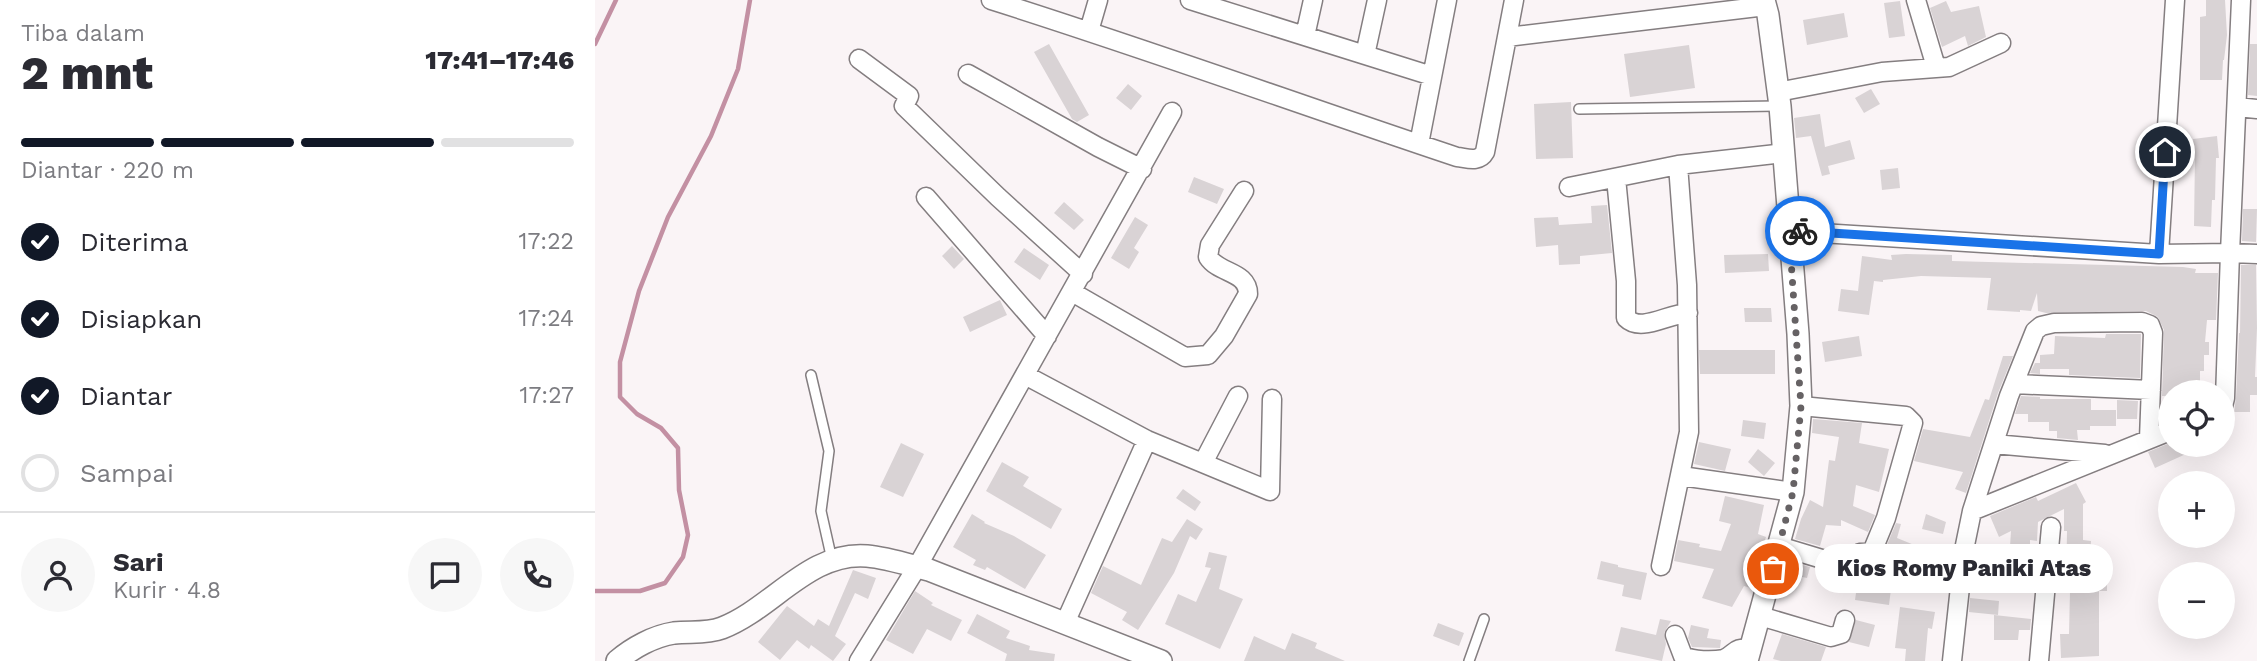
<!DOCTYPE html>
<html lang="id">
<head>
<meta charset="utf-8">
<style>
	body { margin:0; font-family:"Work Sans",sans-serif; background:#f7f7f7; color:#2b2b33; height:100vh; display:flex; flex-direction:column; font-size:26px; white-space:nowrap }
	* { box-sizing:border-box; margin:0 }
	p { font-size:23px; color:#7c7c81 }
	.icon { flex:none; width:38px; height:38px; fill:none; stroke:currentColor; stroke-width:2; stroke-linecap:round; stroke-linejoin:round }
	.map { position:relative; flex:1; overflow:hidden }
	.panel { display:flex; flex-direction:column; background:#fff; width:595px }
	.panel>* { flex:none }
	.buttons { position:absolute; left:1563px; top:380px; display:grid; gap:14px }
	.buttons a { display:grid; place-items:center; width:77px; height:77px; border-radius:50%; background:#fff; box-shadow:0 7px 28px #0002; font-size:35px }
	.pin { position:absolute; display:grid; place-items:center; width:60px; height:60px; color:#fff; margin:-30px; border:4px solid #fff; border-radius:50%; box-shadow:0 2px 7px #0007 }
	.courier { position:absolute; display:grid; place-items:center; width:70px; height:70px; margin:-35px; border:5px solid #1a73e8; border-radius:50%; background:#fff; color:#222; box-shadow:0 2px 9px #0007 }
	.bubble { position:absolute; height:49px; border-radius:24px; background:#fff; box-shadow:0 7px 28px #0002; font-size:23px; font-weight:800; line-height:49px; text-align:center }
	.head em { font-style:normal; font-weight:800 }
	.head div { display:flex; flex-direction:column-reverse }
	.head { display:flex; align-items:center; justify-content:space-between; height:119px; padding:0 21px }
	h1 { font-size:46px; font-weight:800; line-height:52px }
	.bar { display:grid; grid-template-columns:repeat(4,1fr); gap:10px 7px; align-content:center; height:84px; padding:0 21px }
	.bar i { height:9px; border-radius:5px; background:#e1e1e2 }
	.bar .active { background:#111827 }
	.bar p { grid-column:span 4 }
	.line { display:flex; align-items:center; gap:18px; padding:0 21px; border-top:2px solid #e1e1e2 }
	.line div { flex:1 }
	.round { display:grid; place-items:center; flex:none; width:74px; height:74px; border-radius:37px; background:#f7f7f7 }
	ol { padding:0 21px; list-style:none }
	li { display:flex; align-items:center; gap:21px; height:77px }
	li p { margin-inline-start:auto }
	li .icon { padding:7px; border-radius:50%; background:#111827; color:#fff; stroke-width:4 }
	li:last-child { color:#7c7c81 }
	li i { width:38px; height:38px; border:4px solid #e1e1e2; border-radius:50% }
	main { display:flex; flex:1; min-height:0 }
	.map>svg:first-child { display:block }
</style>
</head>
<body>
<main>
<section class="panel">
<div class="head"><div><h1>2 mnt</h1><p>Tiba dalam</p></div><em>17:41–17:46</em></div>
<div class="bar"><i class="active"></i><i class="active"></i><i class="active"></i><i></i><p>Diantar · 220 m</p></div>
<ol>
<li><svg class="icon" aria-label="check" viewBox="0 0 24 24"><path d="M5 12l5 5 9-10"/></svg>Diterima<p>17:22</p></li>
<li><svg class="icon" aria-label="check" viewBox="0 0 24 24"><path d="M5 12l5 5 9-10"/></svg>Disiapkan<p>17:24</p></li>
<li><svg class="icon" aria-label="check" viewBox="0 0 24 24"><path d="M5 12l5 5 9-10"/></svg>Diantar<p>17:27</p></li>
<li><i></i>Sampai</li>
</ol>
<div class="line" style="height:126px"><a class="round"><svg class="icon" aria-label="person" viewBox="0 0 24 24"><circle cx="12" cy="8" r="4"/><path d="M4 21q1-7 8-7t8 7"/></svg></a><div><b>Sari</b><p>Kurir · 4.8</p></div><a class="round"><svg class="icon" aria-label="chat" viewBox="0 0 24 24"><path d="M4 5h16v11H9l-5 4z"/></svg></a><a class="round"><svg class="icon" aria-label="phone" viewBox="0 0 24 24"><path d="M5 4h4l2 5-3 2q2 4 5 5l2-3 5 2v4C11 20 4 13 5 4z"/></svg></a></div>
</section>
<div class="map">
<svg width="1662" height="661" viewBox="0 0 1662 661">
	<rect width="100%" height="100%" fill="#faf4f6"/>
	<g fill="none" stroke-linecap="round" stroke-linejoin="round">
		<path stroke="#c390a3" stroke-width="4.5" d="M0 44 21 0
			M0 591H45L70 583 88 557 93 535 84 490 83 448 66 428 42 414 25 397V362L44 291 73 217 116 136 143 69 155 0"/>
	</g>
	<path fill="#d9d3d5" d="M1611 0H1630L1632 35 1629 60H1628L1627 80H1605V17L1611 16Z
		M1305 1 1310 36 1294 38 1289 3Z
		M1351 1 1356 12 1384 6 1391 37 1373 46 1370 36 1347 47 1335 8Z
		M1249 13 1253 37 1212 45 1208 20Z
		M454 44 494 115 482 122 477 119 439 52Z
		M1655 44H1662V96L1653 95Z
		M1094 45 1100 88 1035 97 1029 54Z
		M533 84 547 96 536 110 521 98Z
		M1276 89 1285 104 1269 113 1260 98Z
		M976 102 978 158 941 159 939 104Z
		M1225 114 1230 147 1255 140 1260 159 1233 166 1235 174 1227 176 1216 136 1201 138 1199 118Z
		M1622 136 1624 158H1621L1620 200H1617L1616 227 1599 226 1600 155 1598 139Z
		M1303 168 1305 188 1287 190 1285 170Z
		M599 177 629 189 622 204 593 192Z
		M469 202 489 220 479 230 459 213Z
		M1012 205 1017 253 985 256V264L964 265 963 245 941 247 939 218 963 217 964 225 997 223 996 206Z
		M1648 209H1662L1661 242 1647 241Z
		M540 217 553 225 539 248 544 252 534 269 516 258Z
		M357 246 369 259 359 269 347 256Z
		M429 248 454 265 445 280 419 262Z
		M1173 254 1174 271 1130 273 1129 255Z
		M1311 254 1357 255V261L1588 267 1601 269 1600 273H1623L1621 320H1612L1610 342H1614V355H1609V371H1605V389H1580V392H1575V396H1567L1569 330 1563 317 1551 311 1451 313 1443 311 1442 293 1436 311 1425 310V312L1392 310 1396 278 1326 276 1288 280V282L1279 281 1274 315 1243 311 1246 289 1263 291 1267 256 1297 260 1296 255Z
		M1646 265H1661L1662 328 1660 377H1662V395H1655V412H1639L1641 398 1644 333H1645Z
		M405 300 412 315 375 332 368 317Z
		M1149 308H1176L1177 322H1150Z
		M1511 334H1546L1545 378 1474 375V369H1445V374L1435 373 1440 363H1445V355L1459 354 1460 336 1510 338Z
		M1264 336 1267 356 1230 362 1227 342Z
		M1104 350H1180V374H1105Z
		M1408 356H1418L1403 393 1371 493 1360 489 1368 472 1319 461 1328 429 1375 437 1390 399 1394 400Z
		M1426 396 1445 397V399H1496V410H1521V426H1495V430H1482L1483 440 1462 438V431H1454V422H1433V414H1420Z
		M1522 400 1543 401 1542 419H1522Z
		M1218 419 1267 423 1264 443 1294 449 1284 492 1261 485 1258 506 1280 515 1273 532 1246 520V526L1231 525 1225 546 1200 539 1206 519 1215 500 1228 507 1234 460 1240 461 1244 437 1217 433Z
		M1148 420 1171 423 1169 439 1146 436Z
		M1104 442 1136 449 1130 471 1099 464Z
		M306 443 329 454 308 497 285 487Z
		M1575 443V444H1613L1560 468 1553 452Z
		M1163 449 1180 463 1169 476 1153 462Z
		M407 462 434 477 428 486 467 509 456 529 391 491Z
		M1481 483 1491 502 1488 504V540L1496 541 1495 563H1512V591H1504V656L1466 658 1465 634H1474L1475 591H1471L1472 531H1469V509L1443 522 1442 541 1435 540V586L1417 585 1418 562H1414L1416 531 1404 537 1395 516 1441 497 1443 501Z
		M588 489 606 502 600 511 581 498Z
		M1130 496 1169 505 1163 534 1171 537 1161 566 1163 567 1156 588 1149 586 1137 607 1107 598 1119 569 1079 561 1083 540 1105 544 1104 547 1126 551 1136 524 1124 521Z
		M377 514 390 522 389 523 419 536 451 555 430 589 392 567 390 570 378 565 381 560 358 547Z
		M1331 514 1351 522 1348 534 1327 529Z
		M592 519 608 529 601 540 595 536 579 573 543 630 527 620 532 612 496 593 508 566 546 585 567 538 577 542Z
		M1301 523 1306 524 1302 538 1329 549 1322 566 1316 563 1310 578 1298 573 1294 605 1260 600 1263 579 1268 580 1274 564 1283 562 1287 557Z
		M614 552 632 556 624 589 648 599 625 649 570 624 583 594 601 602 616 568 610 567Z
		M1006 561 1023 565V567L1052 573 1046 600 1027 596 1029 585 1002 579Z
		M1193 561 1215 567 1212 578 1198 575 1195 587 1186 585Z
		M258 570 281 578 273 599 260 593 240 636 251 644 238 661 216 645 214 649 202 640 185 660 163 642 192 606 219 626 223 619 234 626Z
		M320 591 338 603 336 605 367 620 356 641 332 629 318 654 291 640Z
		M1375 598 1404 601 1403 615 1374 612Z
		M1305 607 1340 612 1337 629 1333 628 1330 661H1310L1311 649 1300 648Z
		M382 614 415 631 411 638 435 646 434 650 460 654 459 661H410L412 654 372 633Z
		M1399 615 1436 619 1435 630H1424L1423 640H1399Z
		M1065 619 1076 621 1069 633 1071 644 1067 661 1020 651 1026 627 1061 635Z
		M1261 620 1280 625 1274 647 1254 642Z
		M843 623 869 633 864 646 838 636Z
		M1096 625 1114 629 1112 638 1126 640 1125 648 1097 647 1093 638Z
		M697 633 722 643 720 648 750 661H649L659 636 690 650Z
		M1187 634 1231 647 1226 661H1186L1178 659Z"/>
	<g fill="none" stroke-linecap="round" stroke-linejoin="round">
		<g stroke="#847e80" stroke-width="12">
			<path id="service" d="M984 109 1183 106
				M216 375 234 451 226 511 237 560
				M874 661 889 619"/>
		</g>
		<g stroke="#847e80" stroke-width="21">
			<path id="minor" d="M396 0C552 49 706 105 862 157 872 158 884 163 890 152L919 0
				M595 0 837 76
				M1321 0 1341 67
				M1646 0 1635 253 1662 254
				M494 31 503 0
				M710 36 718 0
				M912 37 1171 6
				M770 55 782 0
				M264 59 314 96 309 106 403 197 488 274
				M373 74 503 147 547 169
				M1183 92 1287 72 1354 67 1406 43
				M1642 107 1662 109
				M824 144 852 0
				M1021 178 1031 281V318C1046 333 1072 314 1093 313
				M974 187 1083 165 1189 153
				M331 197 452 336
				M1194 231 1564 254 1635 253 1630 398 1628 406
				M1564 254 1580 0
				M477 292 590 357 613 355 629 336 653 294C653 271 624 274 613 257L615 245 649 191
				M430 375 552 440 675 491 677 399
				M1419 384 1556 390
				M1399 444 1510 454
				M608 463 643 396
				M1086 476 1198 492
				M1377 511 1575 431
				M1184 546 1247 565H1253L1265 553 1277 552 1291 518 1318 423 1311 416 1206 406
				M1066 566 1094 432 1092 285 1083 165
				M1165 616 1236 637 1246 634 1250 620
				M470 623 552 440
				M1080 635 1088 656C1098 661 1118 661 1129 659 1142 653 1138 647 1155 649
				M264 661 322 567 577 112
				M1357 661 1369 550 1377 511 1414 396 1440 331 1446 326 1459 323 1547 322 1555 325 1558 333 1554 439
				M1444 661 1456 527"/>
		</g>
		<g stroke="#847e80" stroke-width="24">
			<path id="tertiary" d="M22 661C37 648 59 636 79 633 95 631 111 634 127 628 177 609 214 551 272 556 293 558 314 565 334 570L566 661
				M1152 661 1198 492 1206 406 1203 334 1185 106 1173 15 1169 0"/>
		</g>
		<use href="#service" stroke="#fff" stroke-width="9"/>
		<use href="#minor" stroke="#fff" stroke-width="18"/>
		<use href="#tertiary" stroke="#fff" stroke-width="21"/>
	</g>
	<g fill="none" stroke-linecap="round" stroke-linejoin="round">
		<path stroke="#666264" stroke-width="7" stroke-dasharray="0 12.6" d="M1178 569 1198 492 1206 406 1194 231H1205"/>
		<path stroke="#1a73e8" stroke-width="9" d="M1205 231 1564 254 1570 152"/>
	</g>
</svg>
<div class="buttons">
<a><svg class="icon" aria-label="locate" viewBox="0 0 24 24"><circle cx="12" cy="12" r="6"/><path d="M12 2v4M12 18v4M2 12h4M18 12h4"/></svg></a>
<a>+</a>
<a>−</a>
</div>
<div class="pin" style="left:1178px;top:569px;background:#ea580c"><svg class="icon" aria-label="bag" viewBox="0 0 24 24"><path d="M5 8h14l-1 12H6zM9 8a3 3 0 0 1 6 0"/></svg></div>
<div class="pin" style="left:1570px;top:152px;background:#1f2937"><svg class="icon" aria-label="home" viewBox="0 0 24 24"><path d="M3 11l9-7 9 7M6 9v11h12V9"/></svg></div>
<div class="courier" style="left:1205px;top:231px"><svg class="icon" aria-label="bike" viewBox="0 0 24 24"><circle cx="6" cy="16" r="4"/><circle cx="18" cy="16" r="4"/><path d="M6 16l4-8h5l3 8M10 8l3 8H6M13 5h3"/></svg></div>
<div class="bubble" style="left:1220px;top:544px;width:298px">Kios Romy Paniki Atas</div>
</div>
</main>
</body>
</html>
